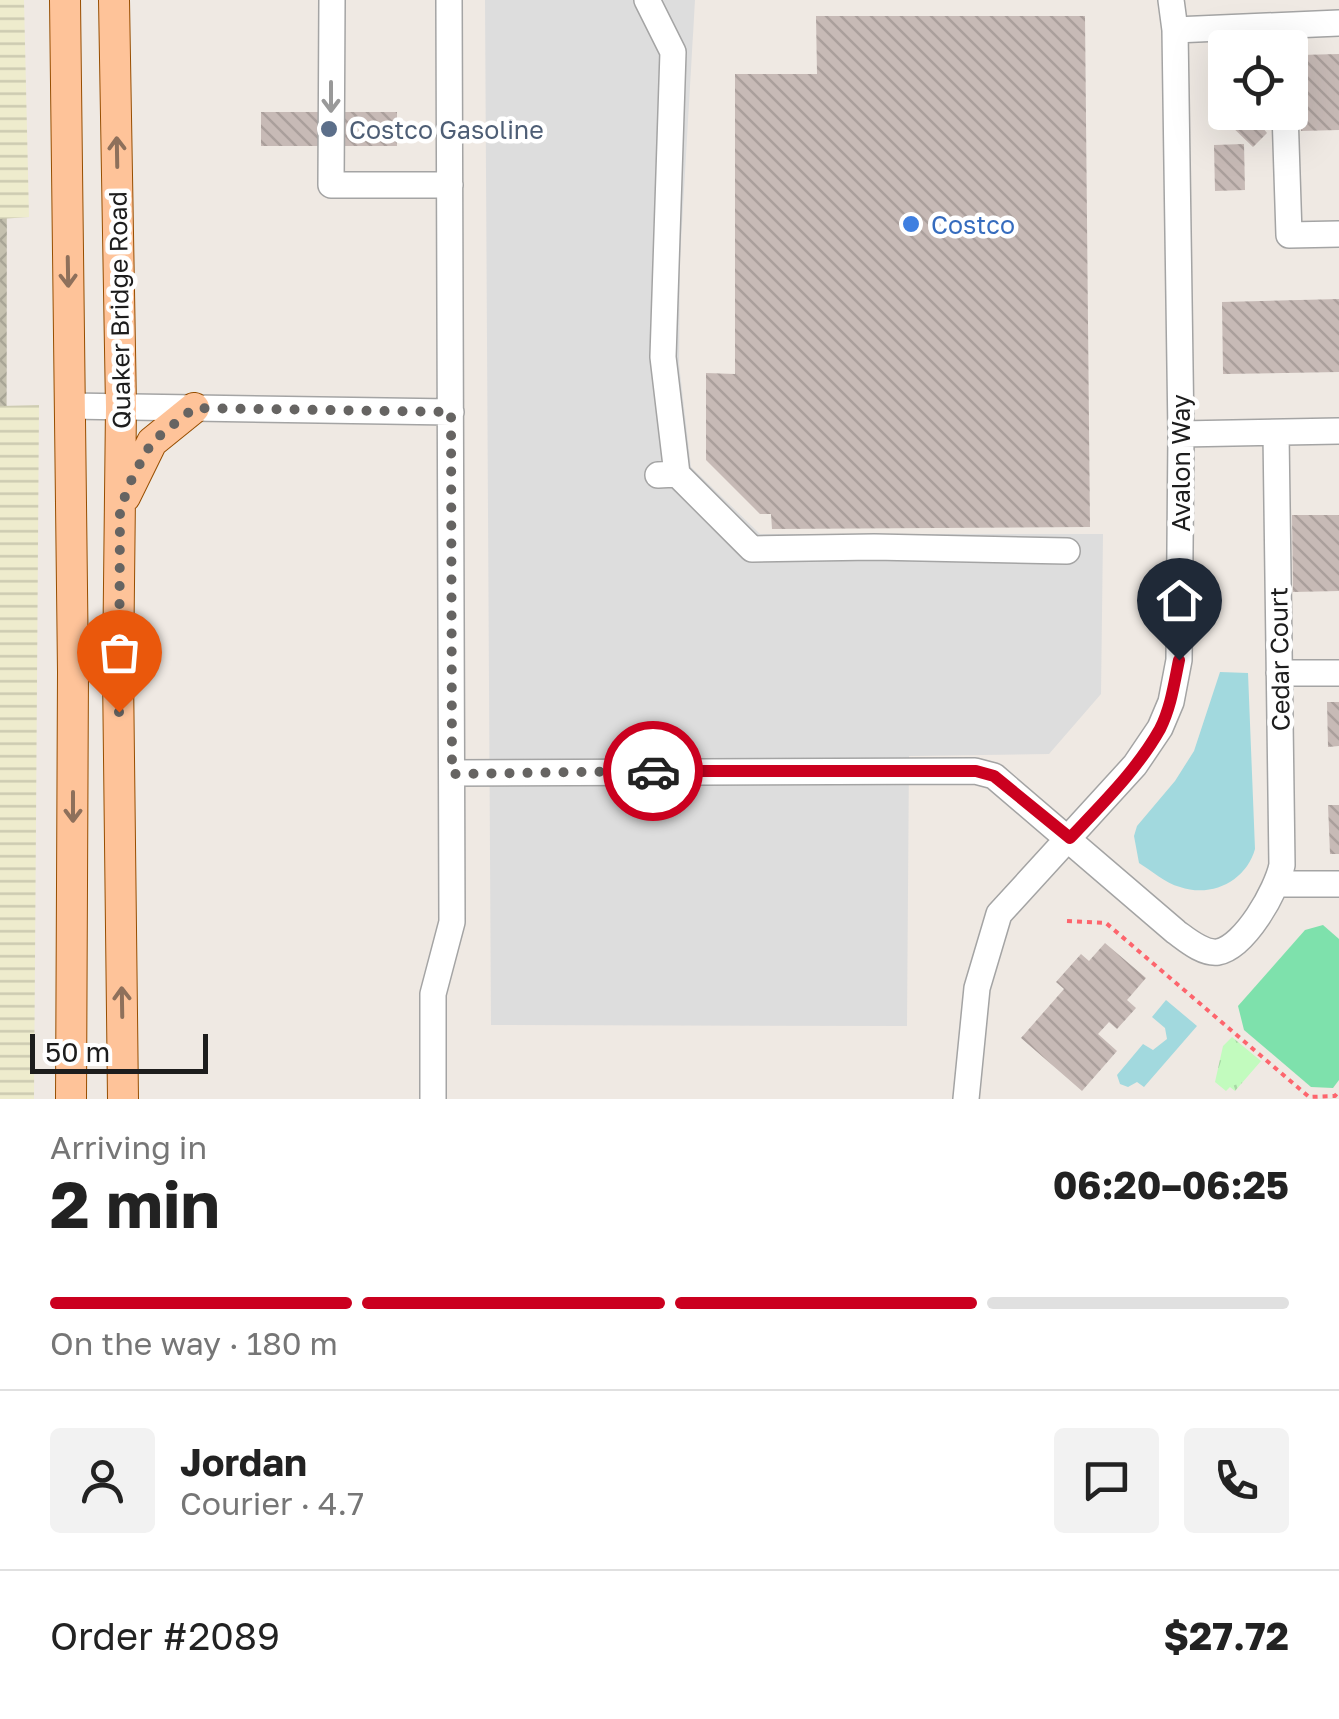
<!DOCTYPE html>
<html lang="en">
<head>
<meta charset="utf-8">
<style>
	body { margin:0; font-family:"Golos Text",sans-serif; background:#f2f2f2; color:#222; height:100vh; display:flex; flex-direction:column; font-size:38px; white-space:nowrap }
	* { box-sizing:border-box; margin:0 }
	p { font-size:32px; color:#767676 }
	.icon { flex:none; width:55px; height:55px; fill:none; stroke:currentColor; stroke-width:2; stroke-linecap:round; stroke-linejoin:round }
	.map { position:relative; height:1099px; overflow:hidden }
	.sheet { display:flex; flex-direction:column; background:#fff; flex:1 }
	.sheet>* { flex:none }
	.controls { position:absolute; left:1208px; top:30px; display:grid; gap:20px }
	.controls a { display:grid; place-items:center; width:100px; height:100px; border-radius:10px; background:#fff; box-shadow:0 10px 40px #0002; font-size:50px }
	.scale { position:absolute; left:30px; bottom:25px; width:178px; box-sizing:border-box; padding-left:10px; border:5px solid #1d1d1d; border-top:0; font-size:28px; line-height:35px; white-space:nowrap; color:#1d1d1d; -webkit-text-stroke:8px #fff; paint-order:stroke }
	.pin { position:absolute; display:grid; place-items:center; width:85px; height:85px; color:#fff; margin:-102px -42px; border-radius:50% 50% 50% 0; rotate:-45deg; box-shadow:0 0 10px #0007 }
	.pin .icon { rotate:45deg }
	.courier { position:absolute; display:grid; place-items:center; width:100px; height:100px; margin:-50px; border:8px solid #cb001f; border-radius:50%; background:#fff; color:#222; box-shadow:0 2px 12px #0007 }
	.headline em { font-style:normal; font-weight:700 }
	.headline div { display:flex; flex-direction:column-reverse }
	.headline { display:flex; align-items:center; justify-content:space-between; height:170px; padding:0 50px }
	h1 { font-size:65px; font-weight:700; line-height:75px }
	.bar { display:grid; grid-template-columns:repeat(4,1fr); gap:15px 10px; align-content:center; height:120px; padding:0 50px }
	.bar i { height:12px; border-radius:8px; background:#e0e0e0 }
	.bar .active { background:#cb001f }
	.bar p { grid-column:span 4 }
	.line { display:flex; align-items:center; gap:25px; padding:0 50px; border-top:2px solid #e0e0e0 }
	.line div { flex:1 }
	.round { display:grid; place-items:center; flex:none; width:105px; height:105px; border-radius:10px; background:#f2f2f2 }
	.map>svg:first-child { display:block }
</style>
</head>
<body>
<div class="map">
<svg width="1339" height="1099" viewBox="0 0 1339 1099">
	<defs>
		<pattern id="construction-cross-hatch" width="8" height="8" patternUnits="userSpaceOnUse" patternTransform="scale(2.5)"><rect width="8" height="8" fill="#c4c0ae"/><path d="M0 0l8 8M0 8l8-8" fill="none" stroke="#a8a595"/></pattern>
		<pattern id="farmland-rules" width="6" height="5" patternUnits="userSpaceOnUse" patternTransform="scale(2.5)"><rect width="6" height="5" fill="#eeeccd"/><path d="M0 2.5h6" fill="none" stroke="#cccab0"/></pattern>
		<pattern id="park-tufts" width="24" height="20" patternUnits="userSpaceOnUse" patternTransform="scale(2.5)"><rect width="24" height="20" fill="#c2fbbe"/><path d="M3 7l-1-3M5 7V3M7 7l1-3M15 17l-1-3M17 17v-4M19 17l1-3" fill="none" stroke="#a6d7a3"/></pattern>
		<pattern id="building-back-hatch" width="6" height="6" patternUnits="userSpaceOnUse" patternTransform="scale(2.5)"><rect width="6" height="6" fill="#c7bab6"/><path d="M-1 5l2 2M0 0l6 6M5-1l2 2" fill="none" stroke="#aa9f9c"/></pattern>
	</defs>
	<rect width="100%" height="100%" fill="#efe9e3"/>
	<path fill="url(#construction-cross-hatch)" d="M0 0H7L6 1099H0Z"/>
	<path fill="url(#farmland-rules)" d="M0 0H24L29 217 0 219Z
		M39 405 34 1099H0V406Z"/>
	<path fill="url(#park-tufts)" d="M1232 1037 1261 1061 1235 1091 1230 1087 1226 1091 1215 1082 1223 1046Z"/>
	<path fill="#7ee1ac" d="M1323 925 1339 939V1080L1333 1088 1311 1087 1244 1030 1238 1006 1305 930Z"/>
	<path fill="#ddd" d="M485 0H695L680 259 679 364 691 467 760 534H1103L1101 694 1049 754 909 756 907 1026 491 1025Z"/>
	<path fill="#a2d9de" d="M1220 672 1248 673 1255 849C1246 881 1212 898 1180 887 1165 883 1152 871 1139 863L1134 836 1137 826 1175 781 1194 751Z
		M1166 1000 1197 1026 1144 1087 1137 1082 1128 1087 1120 1084 1117 1075 1143 1044 1153 1050 1167 1039 1165 1028 1152 1017Z"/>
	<path fill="url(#building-back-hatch)" d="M816 16H1085L1090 527 772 529 771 514H760L706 460V373L735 374V74H817Z
		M1339 54V130L1301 131 1300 55Z
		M261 112H397V146H261Z
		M1236 112H1264L1271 119 1263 128 1267 133 1253 147 1227 122Z
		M1244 144 1245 190 1215 191 1214 145Z
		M1339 299V372L1223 374 1222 302Z
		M1292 515H1339V591L1293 592Z
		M1327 702H1339V746L1328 747Z
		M1328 805H1339V854H1330Z
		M1105 943 1146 978 1127 1000 1136 1008 1117 1029 1109 1022 1098 1034 1117 1051 1082 1091 1021 1038 1064 989 1056 982 1081 954 1089 961Z"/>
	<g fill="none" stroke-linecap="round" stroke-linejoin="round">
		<g stroke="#a4a4a4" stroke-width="28">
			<path id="minor" d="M332 0 331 185H450
				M647 0 673 52 663 357 677 474
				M1175 30 1339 23
				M1285 112 1289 235 1339 234
				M70 406 451 412
				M1181 434 1339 431
				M658 475 677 474 752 549 874 547 1067 551
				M1279 673H1339
				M452 773 975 771 994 776 1176 932C1187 940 1203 954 1218 952 1245 947 1277 890 1282 865L1276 433
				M1278 884H1339
				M433 1099V994L452 922 449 0
				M966 1099 977 988 999 914 1135 765 1160 728 1171 702 1179 660 1181 434 1175 30 1171 0"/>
		</g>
		<g stroke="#974e00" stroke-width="32">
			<path id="major" d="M65 0 73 672 71 1099
				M114 0 121 407 118 673 123 1099
				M125 497 152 442 194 408"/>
		</g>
		<path stroke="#fd656d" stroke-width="4" stroke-dasharray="5 5" stroke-linecap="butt" d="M1067 921 1106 923 1309 1097 1335 1096 1339 1091"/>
		<use href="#minor" stroke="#fff" stroke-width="25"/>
		<use href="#major" stroke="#fec399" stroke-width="30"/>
	</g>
	<defs><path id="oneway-shaft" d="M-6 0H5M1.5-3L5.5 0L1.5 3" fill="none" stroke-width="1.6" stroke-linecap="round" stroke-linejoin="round" transform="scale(2.5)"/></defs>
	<use stroke="#999" href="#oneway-shaft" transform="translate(331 97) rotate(90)"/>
	<g stroke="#8e705b">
		<use href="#oneway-shaft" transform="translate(117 152) rotate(-91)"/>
		<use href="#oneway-shaft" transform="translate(68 272) rotate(89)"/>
		<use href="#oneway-shaft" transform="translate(73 807) rotate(90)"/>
		<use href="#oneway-shaft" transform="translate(122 1002) rotate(-91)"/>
	</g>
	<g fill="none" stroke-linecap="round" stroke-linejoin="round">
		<path stroke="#666462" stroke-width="10" stroke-dasharray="0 18" d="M119 712 120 509 133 476 152 442 194 408 451 412 452 774 653 771"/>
		<path stroke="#cb001f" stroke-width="12" d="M653 771H976L994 776 1070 838C1102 804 1137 770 1160 729 1171 707 1174 684 1179 660"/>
	</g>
	<circle fill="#5c6f8a" stroke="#fff" stroke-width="4" cx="329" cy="129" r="10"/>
	<circle fill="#3f7fe0" stroke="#fff" stroke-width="4" cx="911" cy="224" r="10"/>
	<g text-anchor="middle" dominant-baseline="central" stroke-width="9" stroke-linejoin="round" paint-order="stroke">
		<g font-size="25" fill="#4e5e75" stroke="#fff" text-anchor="start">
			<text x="349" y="129">Costco Gasoline</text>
		</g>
		<g font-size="25" fill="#366cbe" stroke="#fff" text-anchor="start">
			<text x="931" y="224">Costco</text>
		</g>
		<g font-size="25" fill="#1d1d1d" stroke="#fff">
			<text transform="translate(119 310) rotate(-91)">Quaker Bridge Road</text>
			<text transform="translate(1180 463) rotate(-90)">Avalon Way</text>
			<text transform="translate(1279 659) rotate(-91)">Cedar Court</text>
		</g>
	</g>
</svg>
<div class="controls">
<a><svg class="icon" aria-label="locate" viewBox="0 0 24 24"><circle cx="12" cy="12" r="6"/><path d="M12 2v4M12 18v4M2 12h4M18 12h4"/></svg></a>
</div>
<div class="scale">50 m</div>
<div class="pin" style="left:119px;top:712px;background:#ea580c"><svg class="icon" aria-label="bag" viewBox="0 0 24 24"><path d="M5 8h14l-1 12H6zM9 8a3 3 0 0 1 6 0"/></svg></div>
<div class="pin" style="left:1179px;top:660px;background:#1f2937"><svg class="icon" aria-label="home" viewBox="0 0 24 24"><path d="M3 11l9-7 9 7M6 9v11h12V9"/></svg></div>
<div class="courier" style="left:653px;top:771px"><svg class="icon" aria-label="car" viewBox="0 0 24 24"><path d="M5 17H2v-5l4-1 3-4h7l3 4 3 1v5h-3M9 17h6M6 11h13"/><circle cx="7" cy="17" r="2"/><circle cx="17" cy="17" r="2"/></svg></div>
</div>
<section class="sheet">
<div class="headline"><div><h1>2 min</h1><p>Arriving in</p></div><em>06:20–06:25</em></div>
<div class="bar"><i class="active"></i><i class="active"></i><i class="active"></i><i></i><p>On the way · 180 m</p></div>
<div class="line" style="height:180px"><a class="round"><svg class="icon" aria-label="person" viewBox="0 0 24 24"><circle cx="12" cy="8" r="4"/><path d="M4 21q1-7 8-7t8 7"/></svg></a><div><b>Jordan</b><p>Courier · 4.7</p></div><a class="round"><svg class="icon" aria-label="chat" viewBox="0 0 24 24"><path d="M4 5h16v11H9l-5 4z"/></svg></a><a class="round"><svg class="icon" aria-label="phone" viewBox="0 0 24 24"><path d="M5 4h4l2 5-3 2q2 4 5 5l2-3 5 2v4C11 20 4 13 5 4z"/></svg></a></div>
<div class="line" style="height:130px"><div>Order #2089</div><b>$27.72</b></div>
</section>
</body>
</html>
